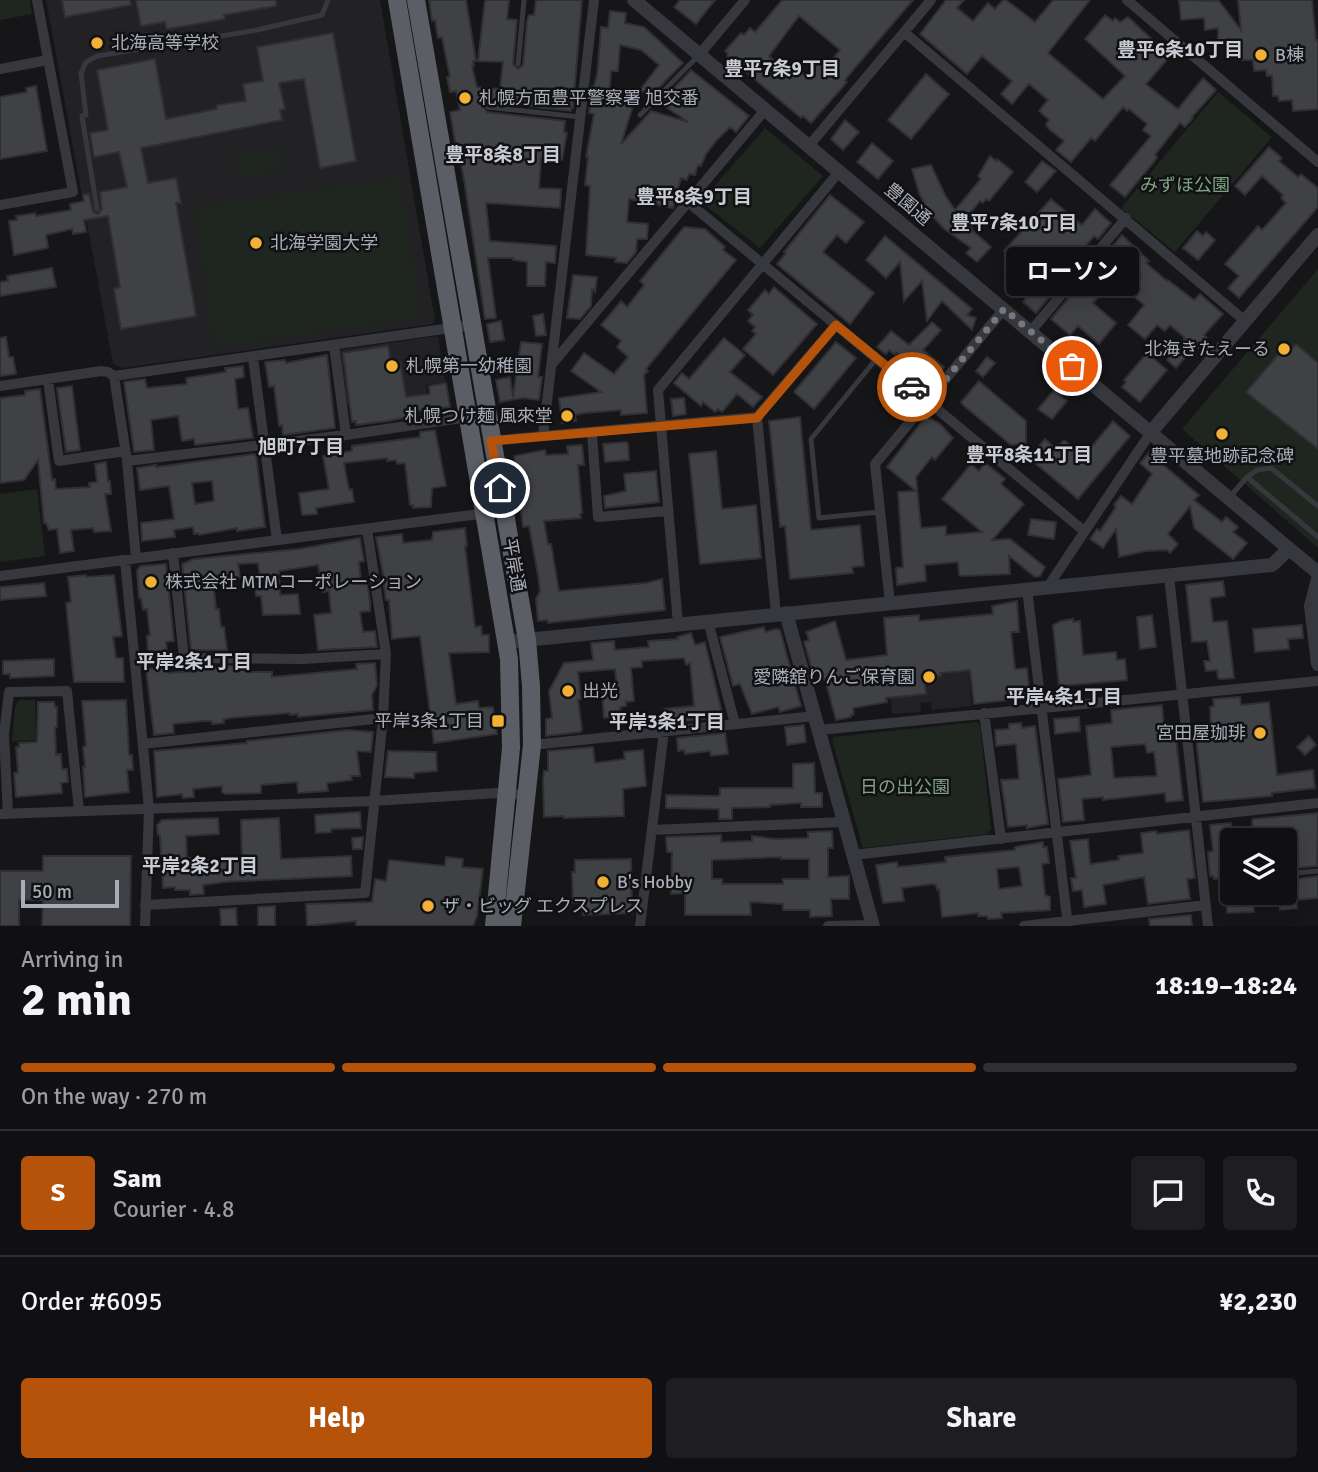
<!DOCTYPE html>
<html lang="en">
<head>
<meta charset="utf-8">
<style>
	body { margin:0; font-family:Signika,"Noto Sans JP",sans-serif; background:#1e1e20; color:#f1f3f6; height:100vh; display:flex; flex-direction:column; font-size:26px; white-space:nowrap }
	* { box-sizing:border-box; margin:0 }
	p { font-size:23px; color:#9c9d9f }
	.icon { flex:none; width:38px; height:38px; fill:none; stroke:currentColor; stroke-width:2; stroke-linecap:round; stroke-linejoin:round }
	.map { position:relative; height:926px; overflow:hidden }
	.drawer { display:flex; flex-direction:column; background:#101012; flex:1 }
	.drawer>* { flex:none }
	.tools { position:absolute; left:1220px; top:828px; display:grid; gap:14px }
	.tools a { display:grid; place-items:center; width:77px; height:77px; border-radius:7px; background:#101012; box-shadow:0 4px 18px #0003,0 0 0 2px #303032; font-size:35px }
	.scale { position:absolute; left:21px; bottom:18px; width:98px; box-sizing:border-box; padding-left:7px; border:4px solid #a8adb8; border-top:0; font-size:19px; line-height:24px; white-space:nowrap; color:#a8adb8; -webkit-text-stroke:5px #111113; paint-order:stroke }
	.pin { position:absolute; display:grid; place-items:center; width:60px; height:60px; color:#fff; margin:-30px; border:4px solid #fff; border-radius:50%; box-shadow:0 2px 7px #0007 }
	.courier { position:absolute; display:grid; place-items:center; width:70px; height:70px; margin:-35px; border:5px solid #b45309; border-radius:50%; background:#fff; color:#222; box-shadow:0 2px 9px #0007 }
	.bubble { position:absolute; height:49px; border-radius:7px; background:#101012; box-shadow:0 4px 18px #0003,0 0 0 2px #303032; font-size:23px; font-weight:700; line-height:49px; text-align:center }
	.overview em { font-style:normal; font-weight:700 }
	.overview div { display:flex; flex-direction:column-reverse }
	.overview { display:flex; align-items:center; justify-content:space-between; height:119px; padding:0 21px }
	h1 { font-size:46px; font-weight:700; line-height:52px }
	.bar { display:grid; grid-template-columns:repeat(4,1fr); gap:10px 7px; align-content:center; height:84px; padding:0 21px }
	.bar i { height:9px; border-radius:5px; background:#303032 }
	.bar .selected { background:#b45309 }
	.bar p { grid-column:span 4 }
	.line { display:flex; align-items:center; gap:18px; padding:0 21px; border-top:2px solid #303032 }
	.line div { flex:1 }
	.round { display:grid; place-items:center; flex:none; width:74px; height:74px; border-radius:7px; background:#1e1e20 }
	.primary-button { display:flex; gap:14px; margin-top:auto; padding:14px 21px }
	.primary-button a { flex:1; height:80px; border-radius:7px; background:#b45309; color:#fff; font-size:28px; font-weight:700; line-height:80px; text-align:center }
	.primary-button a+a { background:#1e1e20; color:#f1f3f6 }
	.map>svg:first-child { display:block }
</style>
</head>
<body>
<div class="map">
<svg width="1318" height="926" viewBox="0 0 1318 926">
	<rect width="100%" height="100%" fill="#161618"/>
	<path fill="#222225" d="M46 0H380L435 320 432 324 122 368 113 364Z
		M438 336 445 382 426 385 427 393 346 405 339 350Z
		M966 643 972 706 932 710 931 702 920 703 921 712 892 714 887 652Z"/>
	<path fill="#1e261f" d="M0 0H30L32 14 0 20Z
		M1218 92 1272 137 1175 252 1121 208Z
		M765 128 823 176 760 248 705 205 704 198Z
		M280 148 284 169 238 177 234 156Z
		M400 177 421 317 214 348 194 207Z
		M1318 269V548L1182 429Z
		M37 489 45 556 0 562V494Z
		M19 700H35L36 740 12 741 15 707Z
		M977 722 980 725 991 829 987 834 863 848 832 740 834 737Z"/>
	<path fill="#404145" stroke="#303034" stroke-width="2" fill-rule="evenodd" d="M62 0H130L131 5 65 17Z
		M136 0H276V6L224 15 225 19 167 29 165 22 141 26Z
		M429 0H466L476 61H473L474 66H472L477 87 500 89 503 62 478 61 485 0H509L507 19 517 20 513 64 518 69 523 65 527 21 529 15H534L536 0H582L573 108 571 107V111L489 102 483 106 487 112 565 121 564 132 567 133 562 160 541 158 539 188 561 189 560 208 486 203 490 241 556 246 555 263 546 262 545 286H527V262L513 260V258H488L496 318 485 319 465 186 459 152 457 153 450 112 460 110 456 91 450 92 447 77H450L444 48 442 37 438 38 435 20 432 21Z
		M680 0H715L696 24 674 7Z
		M782 0H913L848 76 845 81 847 82 811 123 803 116 801 118 727 56 728 54 725 51 741 33 744 35 750 28 755 32ZM799 16 840 50 826 67 819 62 807 77 795 67 789 74 769 56Z
		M946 0H964L957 8 973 21 988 3 995 9 1003 0H1006L1035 22 1053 0H1090L1048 53 1103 99 1125 76 1085 39 1105 15 1113 21 1115 18 1120 22 1128 17 1170 56 1146 84 1178 109 1203 78 1216 90 1192 117 1193 118 1185 127 1180 123 1155 155 1157 157 1154 162 1125 197 1110 185 1151 136 1143 130 1147 124 1129 109 1127 111 1123 107 1095 141 1091 138 1071 162 1056 150 1064 141 1048 128 1046 124 1049 120 1039 111 1048 100 1029 84 1012 104 1001 94 1012 81 982 56 967 74 920 34Z
		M1179 0 1219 1 1241 30 1238 0H1312L1316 40H1318V109L1293 111 1292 100 1279 101 1278 96H1273L1272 75 1267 76 1266 70 1254 71 1253 60H1242L1241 49 1230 50 1228 40H1218V28L1205 30 1204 18 1181 20Z
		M610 11 626 13 625 23 644 27 683 63 650 97 640 90 659 65 641 50 620 45 618 71H611L609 98 633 106 621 144 651 111 688 122 660 103 691 70 749 116 736 132 730 127 717 140 706 154 701 166 698 165 695 175 689 174 687 180 681 178 673 208 629 199 627 222 648 224 647 239H637L636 252 627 263 615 262 616 258 586 255 590 186 585 185 588 157H586L594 114 589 113 592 86H594L597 75 601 27 608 28Z
		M333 33 356 161 320 168 304 79 279 83 285 109 280 110 282 120 141 148 148 183 176 178 181 203H176L196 316 121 329 114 289 120 287 108 216 84 220 86 232 73 234 72 229 46 235 48 248 14 255 9 221 17 220 16 216 35 213 36 216 71 210 70 204 84 201 83 195 89 194 93 212 98 214 102 209 100 192 127 187 119 152 94 157 90 133 108 130 97 70 155 59 166 119 217 109V105L246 101 243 84 263 81 257 47Z
		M926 74 949 94 911 139 888 120Z
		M36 86 47 151 0 159V97L27 92 26 88Z
		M845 120 859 132 843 150 831 139Z
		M872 143 893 161 878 179 857 162Z
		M1269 147 1282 158 1279 161 1298 177 1301 174 1318 188V207L1239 298 1228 288 1239 276 1225 264 1258 226 1262 230 1286 203 1281 198 1283 195 1262 176 1245 195 1235 186Z
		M990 156 996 161 997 159 1013 172 989 201 986 199 983 203 980 201 966 218 971 221 972 230 991 247 977 262 966 253 971 248 943 228 928 211 919 193 912 169 931 165 945 195 955 210 981 179 978 176Z
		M1042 161 1056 171 1037 192 1025 182Z
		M830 195 864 222 846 243 837 235 823 252 874 293 850 324 777 264 786 253 784 252Z
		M1051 199 1082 225 1095 209 1111 223 1098 239 1094 236 1075 258 1079 262 1036 313 1023 302 1029 295 1014 280 1024 267 1004 251Z
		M684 227 705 229 725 247 723 250 736 260 646 369 648 371 644 375 647 413 621 415V410L585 413 575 415 576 421 562 423 559 398 601 392 571 371 584 353 614 374 628 357 617 347 621 341 601 325 621 301 627 307 644 285 640 281Z
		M1197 231 1203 236 1206 232 1215 240 1198 260 1183 248Z
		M1122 235 1149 261 1146 263 1167 281 1168 280 1194 300 1200 294 1223 314 1204 335 1207 338 1198 348 1195 346 1176 368 1167 360 1185 338 1170 325 1165 331 1157 325 1145 339 1128 325 1144 305 1125 289 1122 292 1110 283 1093 303 1116 323 1099 344 1078 326 1070 335 1051 319Z
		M885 236 972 309 967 315 976 318 972 330 942 301 927 321 922 281 904 301 900 262 886 278 866 260Z
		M52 268 56 287 0 296V282L8 281 7 276Z
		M573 275 597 277 595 292 592 289 591 306 580 319 567 318Z
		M774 287 817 324 773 375 743 349 756 334 752 331 755 327 748 321 753 315 748 310 765 290 769 294Z
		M543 314 546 335 536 336 533 316Z
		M501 321 504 340 490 342 487 324Z
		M932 322 941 330 923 350 944 367 932 382 896 352 895 355 889 350 886 354 877 347 891 331 909 345Z
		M6 337 9 357H13L16 374 0 376V338Z
		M724 338 745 355 730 372 762 397 753 407 737 394 722 412 718 409 715 412 703 402 701 406 674 383 682 373 689 379Z
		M521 342 542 344 538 377H542L539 400 523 398 500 402 496 380 510 377 513 397Z
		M836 342 856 358 814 409 794 392Z
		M1296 344 1318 363V449L1246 392 1283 349 1288 353Z
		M388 346 391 363 400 362 406 397 430 394 429 386 446 383 450 407 407 412 408 417 388 421 356 425V421L352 422 343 353Z
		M1147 353 1167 370 1140 402 1122 387 1126 382 1124 380Z
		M327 355 335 428 283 435 282 425 279 426 274 386 269 387 265 362 285 360 286 363Z
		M987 357 995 363 983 377 976 371Z
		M243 366 244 377 235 379 238 409 248 408 253 438 195 445 194 439 182 441 178 416 151 420 154 450 134 452 124 382 145 379 147 388 187 384 186 378 226 372 225 368Z
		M979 381 1026 421V443L1011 445 963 405 961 402Z
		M72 386 80 450 66 452 57 388Z
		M40 389 52 480 55 479 56 489 90 487 89 483 97 482 95 464 106 462 108 481H110L111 494H105L111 531 94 532 93 528 71 530 74 551 60 553 57 529 49 530 46 523H44L38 460 24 480 0 483V398L25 395V391Z
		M1054 390 1067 401 1052 419 1038 409Z
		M684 398 686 414 673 416 671 399Z
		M926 416 940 424 953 438 935 460 932 457 916 477 921 528 946 526V535L982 532 942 499 971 464 979 471 985 463 1005 479 1001 484 1024 504 992 540 1010 539 1045 567 1040 576 1035 577 1009 556 1010 574 963 576 959 575 958 562 925 565 926 581 897 585 896 568 903 567 898 492 916 491 887 467Z
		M800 417 811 530 860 525 864 566 852 567 853 573 790 579 785 526 780 527 769 421Z
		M1113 421 1130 436 1078 499 1029 458 1045 439 1056 449 1064 440 1084 456Z
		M435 430 446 486 432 488 431 507 413 508V505H410L405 463 397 464 396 460 387 461V458L344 463 349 490 352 489 354 502 316 508 317 514 302 515 299 493 329 489 323 456 352 451V446L420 437V432Z
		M626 442 628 444 629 460 605 462 603 444Z
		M582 445 584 465H578L582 513 580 514 581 518 544 521 548 544H551L559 591 646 583 662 579 665 610 548 623V620L538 621 536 599 540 591 538 575 529 526 523 527 514 456 545 450 546 455 568 454 567 446Z
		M716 451 722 509 756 505 761 558 700 564 689 454Z
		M1149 453 1199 495 1194 500 1222 522 1226 517 1238 527 1233 532 1247 543 1233 559 1194 528 1190 506 1168 534 1178 544 1170 553 1167 550 1146 551 1119 557 1116 529 1103 548 1090 539 1097 529 1100 531 1116 507 1114 505 1121 496 1132 504 1152 474 1140 463Z
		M254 454 256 455 265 527 237 531V528L199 535 198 533 194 534 193 527 174 530 175 537 142 541 141 523 174 519 169 486 140 490 137 468 156 465V467ZM212 481 214 501 195 504 192 483Z
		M656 471 659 502 605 508 604 496 626 491 624 474Z
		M1031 519 1056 522 1054 539 1028 535Z
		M465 528 467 546H465L475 627 481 626 482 635H489V652L449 653 456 704 478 701 479 708 493 707 497 734 434 743 420 636 392 639 389 600H386L383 579H384L376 537 402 534 403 543 432 540 433 532Z
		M360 538 364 561 359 562 361 582 367 581 370 602V611L360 612 363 632 375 631 377 647 318 650 314 615 331 613 329 591 323 592 318 565 279 571 280 595 298 594 300 614 263 615 261 596H256L255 583H261L258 563 238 564 240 577 213 580 216 609H219L221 627H224L227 650H191L182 564 194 559 299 549Z
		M166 564 174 641 166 642 167 652 148 653 147 636 150 635 147 609 143 610 141 598H139L137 571 140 566Z
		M86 575V577L114 575 122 636 113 637 116 658H123L124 682H74L66 603 71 602 68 577Z
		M1223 581 1225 596 1210 598 1213 622 1227 621 1234 678 1221 679 1218 678 1217 670 1206 671 1204 661H1210L1207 641 1192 642 1186 585Z
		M44 583 46 596 0 600V587Z
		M1017 601 1019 632H1011L1015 669 1027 668 1029 689 1026 690 1027 698 974 704 970 670 940 673 941 676 924 678 926 694 886 698 887 702 853 708 854 714 851 715V717L836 720 825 679 820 680 818 672 813 673 804 642 809 640 806 632 835 621 846 660 887 655 884 618 919 615V621L993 614 992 606Z
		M1152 615 1156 647 1140 649 1137 617Z
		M1073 619V622L1080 621 1083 655 1116 652 1117 660 1125 659 1127 680 1059 686 1053 625 1061 621Z
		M1302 625 1303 638 1288 639 1289 649 1255 652 1253 629Z
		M764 627 765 632 776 629 780 630 801 706 780 712 778 707 752 714 740 684 733 686 720 637Z
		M691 633 695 645 705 642 723 717 675 722V720L666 721 664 709 694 706 690 663 686 665 684 658 642 661V667L631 668 634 701 626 702V706L620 707 621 716 604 718 602 691 617 689 615 669 578 672 581 699 578 700 582 730 580 732 546 736V719L552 718 549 691 564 663 593 660 591 643 614 641 615 650 649 647 648 641 678 639 677 637Z
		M54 659V676L10 678V674H3V661Z
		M375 663 377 685 372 695 373 710 298 717V714L290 715V713L230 718 223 720 224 723 212 724V721H204L173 724 174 733 154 735 146 669 169 667V673L193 671 192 666H247V672H272V677L357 669 356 664Z
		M1240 697 1241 705 1269 702 1277 775 1313 770 1315 788 1272 793V796L1203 802 1195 729 1211 727 1210 707 1214 706 1213 699Z
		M126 700 129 755H132L133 770H127L129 792 85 797 83 767H85L83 747 86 746 82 701Z
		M38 702H54L55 707H57V727H55L56 755 61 754 62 769H67L68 782 61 783 62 793 16 797 14 773H18L16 747H19V743L37 742Z
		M1162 705 1165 741 1176 740 1183 800 1166 802 1165 793 1103 800V797L1082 799 1084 820 1063 822 1058 779 1091 775 1086 726 1112 723 1111 710ZM1145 744 1147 753 1154 752 1157 776 1114 778 1111 747Z
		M1079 717 1080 731 1055 734 1054 719Z
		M1021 723 1022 728 1035 726 1048 824 1027 828V825L1008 827 1001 780 1019 779 1016 744 996 746 995 730 1009 729V724Z
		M804 725 806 742 787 745 785 727Z
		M348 730 373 732 371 752 357 751 360 776H351L352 780 327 783 328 791 298 793 297 782 261 785V793L225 794 222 792V786L193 789 194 797 183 798 182 794 157 797 154 751 247 743V741Z
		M725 733 728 754 711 756 710 751 685 754 684 750 678 751 677 738Z
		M1309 736 1316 745 1305 755 1297 747Z
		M593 747 595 763 625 759 624 752 643 750 646 786 623 789 624 816 564 818V816L544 817 543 780 544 771H548V751Z
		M388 751 436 752 437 771 414 773V778L385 777Z
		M814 763 815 793H822V807H801V803L770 805V807L732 808V819H719V809L666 808V795L717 796 720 795V788H793V764Z
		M360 812 361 828 331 829V832L316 833 315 815Z
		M1318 813 1317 866 1296 868 1295 853H1284V839L1253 840 1252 821 1253 819Z
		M218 818 219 834 186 836 187 858H197V861L242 859 241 820 279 818 281 859 351 856 352 876 224 882 203 885 204 894 190 895V890H175V887L163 888 160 835H158L157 825 162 820Z
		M1231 823 1233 840 1225 841 1229 867H1224L1226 878 1214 879 1213 876H1210L1208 852 1213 851 1210 825Z
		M1189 830 1195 878 1187 879 1190 899 1148 904 1144 877 1103 885 1106 904 1084 907 1082 890 1073 891 1071 878H1076L1070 841 1088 839 1090 864 1119 860 1118 856 1143 853 1141 833 1156 831 1157 834Z
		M832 831 833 848H828V877L849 876V899H831L832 916 810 917V910H783V904L750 902 751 915H685V893L671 894 672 852H667L666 837 721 835V842L752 841V836L775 839 808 838V832ZM781 857V859H809V879H783V884H722V879H712V860Z
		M363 837 362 849H353L352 838Z
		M1043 842V847H1047L1049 863 1042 864 1045 895 1050 897V910L1001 913 1002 918 988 919 987 916H978V913L942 917 939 889 937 890 936 885 932 884 902 888 904 901 883 903 876 865 897 862 898 867 946 862 945 857 1015 850V847ZM1019 867 1022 886 999 889 997 869Z
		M43 856H131L130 926H42L43 900H19V926H0V871H43Z
		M446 857 463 859 462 867 483 869 477 916 473 926H356V921L307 926 306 904 372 902 375 879 386 881 389 860 445 866Z
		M631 859 632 913 583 915 582 903H573L572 872H575V860Z
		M1318 876V898L1296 900 1297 908 1280 910 1279 892H1284V881Z
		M1226 892 1253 893 1254 912 1227 913Z
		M275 906V926H258V907Z
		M236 908 237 926H221L220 909Z
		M1191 915 1192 926H1150L1149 919Z"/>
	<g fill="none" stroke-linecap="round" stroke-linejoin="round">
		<path stroke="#37383d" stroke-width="5" d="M518 64 524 0
			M488 107 580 117
			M640 115 699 55
			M97 209 82 116 86 115 81 73 86 62 97 56 257 30 322 15 328 0
			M877 358 811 439 819 518 879 512
			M1247 477 1257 470 1271 468 1318 506
			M1229 498 1247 477 1318 537
			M1284 874 1318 871"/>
		<path stroke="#37383d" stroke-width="10" d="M1127 0 1318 162
			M904 32 1245 321
			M699 55 745 0
			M0 69 48 60
			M765 110 688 202 1084 531
			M808 147 931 0
			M0 205 73 192 37 0
			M1031 331 1126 218
			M334 346 346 435
			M253 358 277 540
			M553 363 688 202
			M114 376 127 461 136 558
			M48 380 59 461 125 451
			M0 386 101 371 108 372 114 376 472 325
			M592 434 598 517 667 511
			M543 436 757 417
			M491 441 543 436 594 0
			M127 461 346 435 468 417
			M173 553 184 658
			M125 560 149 809 145 926
			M0 576 487 513
			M1169 576 1208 926
			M1047 588 1151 432
			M1027 589 1068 926
			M890 603 875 464 1004 309
			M776 614 757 417 836 325
			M708 621 735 724
			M678 624 658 390 839 172
			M136 662 184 658 302 659 386 654
			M984 713 1001 839
			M819 730 1318 681
			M143 744 383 718
			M532 745 815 716
			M0 814 374 801 497 793 527 795
			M8 814 4 735 9 692 67 691 79 811
			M652 830 843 822
			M853 855 1318 803
			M145 905 365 893 383 718 386 654 367 529
			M640 926 664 731
			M828 926 872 925
			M1024 926 1206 905"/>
		<path stroke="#37383d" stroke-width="14" d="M634 0 1318 573
			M1151 432 1318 235
			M1318 579 1311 606 1318 664
			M786 613 873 926
			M506 642 1272 565 1289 549"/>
		<path stroke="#5b5e65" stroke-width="18" d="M397 0 509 659 511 748 494 926
			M416 0 527 640 531 686 532 745 512 926"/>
	</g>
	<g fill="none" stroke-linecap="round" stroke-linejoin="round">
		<path stroke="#757880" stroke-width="7" stroke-dasharray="0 12.6" d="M912 387 928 401 1004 309 1072 366"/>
		<path stroke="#b45309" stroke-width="9" d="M500 488 491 441 757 418 836 325 912 387"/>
	</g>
	<g fill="#f2b134" stroke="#111113" stroke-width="2.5">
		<circle cx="97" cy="43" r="7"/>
		<circle cx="1261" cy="55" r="7"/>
		<circle cx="465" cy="98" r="7"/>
		<circle cx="256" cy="243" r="7"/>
		<circle cx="1284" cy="349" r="7"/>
		<circle cx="392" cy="366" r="7"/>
		<circle cx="567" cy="416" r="7"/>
		<circle cx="1222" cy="434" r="7"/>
		<circle cx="151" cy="582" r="7"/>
		<circle cx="929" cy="677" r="7"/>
		<circle cx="568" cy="691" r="7"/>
		<rect x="491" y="714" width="14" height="14" rx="3.5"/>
		<circle cx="1260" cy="733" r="7"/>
		<circle cx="603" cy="882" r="7"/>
		<circle cx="428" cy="906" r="7"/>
	</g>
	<g text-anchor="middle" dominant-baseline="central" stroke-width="5" stroke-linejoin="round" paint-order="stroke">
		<g font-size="18" fill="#a8adb8" stroke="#111113" text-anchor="start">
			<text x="111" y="43">北海高等学校</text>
			<text x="1275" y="55">B棟</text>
			<text x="479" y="98">札幌方面豊平警察署 旭交番</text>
			<text x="270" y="243">北海学園大学</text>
			<text x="1270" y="349" text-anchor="end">北海きたえーる</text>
			<text x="406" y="366">札幌第一幼稚園</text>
			<text x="553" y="416" text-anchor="end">札幌つけ麺 風來堂</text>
			<text x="1222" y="456" text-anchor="middle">豊平墓地跡記念碑</text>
			<text x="165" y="582">株式会社 MTMコーポレーション</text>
			<text x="915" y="677" text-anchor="end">愛隣舘りんご保育園</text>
			<text x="582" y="691">出光</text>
			<text x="484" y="721" text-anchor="end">平岸3条1丁目</text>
			<text x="1246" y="733" text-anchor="end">宮田屋珈琲</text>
			<text x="617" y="882">B's Hobby</text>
			<text x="442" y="906">ザ・ビッグ エクスプレス</text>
		</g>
		<g font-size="18" fill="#7fa381" stroke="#111113">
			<text x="1185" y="185">みずほ公園</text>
			<text x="905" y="787">日の出公園</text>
		</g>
		<g font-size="18" fill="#a8adb8" stroke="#111113">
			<text transform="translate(908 204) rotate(40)">豊園通</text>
			<text transform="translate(514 565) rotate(80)">平岸通</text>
		</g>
		<g font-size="19" font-weight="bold" fill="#c9ccd4" stroke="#111113">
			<text x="1180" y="50">豊平6条10丁目</text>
			<text x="782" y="69">豊平7条9丁目</text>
			<text x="503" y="155">豊平8条8丁目</text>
			<text x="694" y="197">豊平8条9丁目</text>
			<text x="1014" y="223">豊平7条10丁目</text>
			<text x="301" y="447">旭町7丁目</text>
			<text x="1029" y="455">豊平8条11丁目</text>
			<text x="194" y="662">平岸2条1丁目</text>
			<text x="1064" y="697">平岸4条1丁目</text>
			<text x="667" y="722">平岸3条1丁目</text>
			<text x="200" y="866">平岸2条2丁目</text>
		</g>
	</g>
</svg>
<div class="tools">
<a><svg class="icon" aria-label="layers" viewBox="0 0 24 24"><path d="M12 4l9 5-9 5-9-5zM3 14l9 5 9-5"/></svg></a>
</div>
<div class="scale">50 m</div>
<div class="pin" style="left:1072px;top:366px;background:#ea580c"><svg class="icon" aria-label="bag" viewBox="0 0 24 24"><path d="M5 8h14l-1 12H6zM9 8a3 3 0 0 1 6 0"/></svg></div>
<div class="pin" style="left:500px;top:488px;background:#1f2937"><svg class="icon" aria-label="home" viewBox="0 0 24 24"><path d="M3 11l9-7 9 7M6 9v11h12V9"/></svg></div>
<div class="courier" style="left:912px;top:387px"><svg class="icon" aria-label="car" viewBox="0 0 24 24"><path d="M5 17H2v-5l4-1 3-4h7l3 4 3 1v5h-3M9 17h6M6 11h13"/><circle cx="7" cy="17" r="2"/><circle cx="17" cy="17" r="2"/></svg></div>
<div class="bubble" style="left:1006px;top:247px;width:133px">ローソン</div>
</div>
<section class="drawer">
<div class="overview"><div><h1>2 min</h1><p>Arriving in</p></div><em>18:19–18:24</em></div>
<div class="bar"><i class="selected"></i><i class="selected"></i><i class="selected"></i><i></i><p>On the way · 270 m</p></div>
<div class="line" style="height:126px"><b class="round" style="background:#b45309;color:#fff">S</b><div><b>Sam</b><p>Courier · 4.8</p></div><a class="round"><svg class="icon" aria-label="chat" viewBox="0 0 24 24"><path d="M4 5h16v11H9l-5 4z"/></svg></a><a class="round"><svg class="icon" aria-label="phone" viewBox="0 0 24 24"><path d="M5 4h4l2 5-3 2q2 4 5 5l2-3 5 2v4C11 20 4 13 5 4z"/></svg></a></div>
<div class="line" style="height:91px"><div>Order #6095</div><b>¥2,230</b></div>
<div class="primary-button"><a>Help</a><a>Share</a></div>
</section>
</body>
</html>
